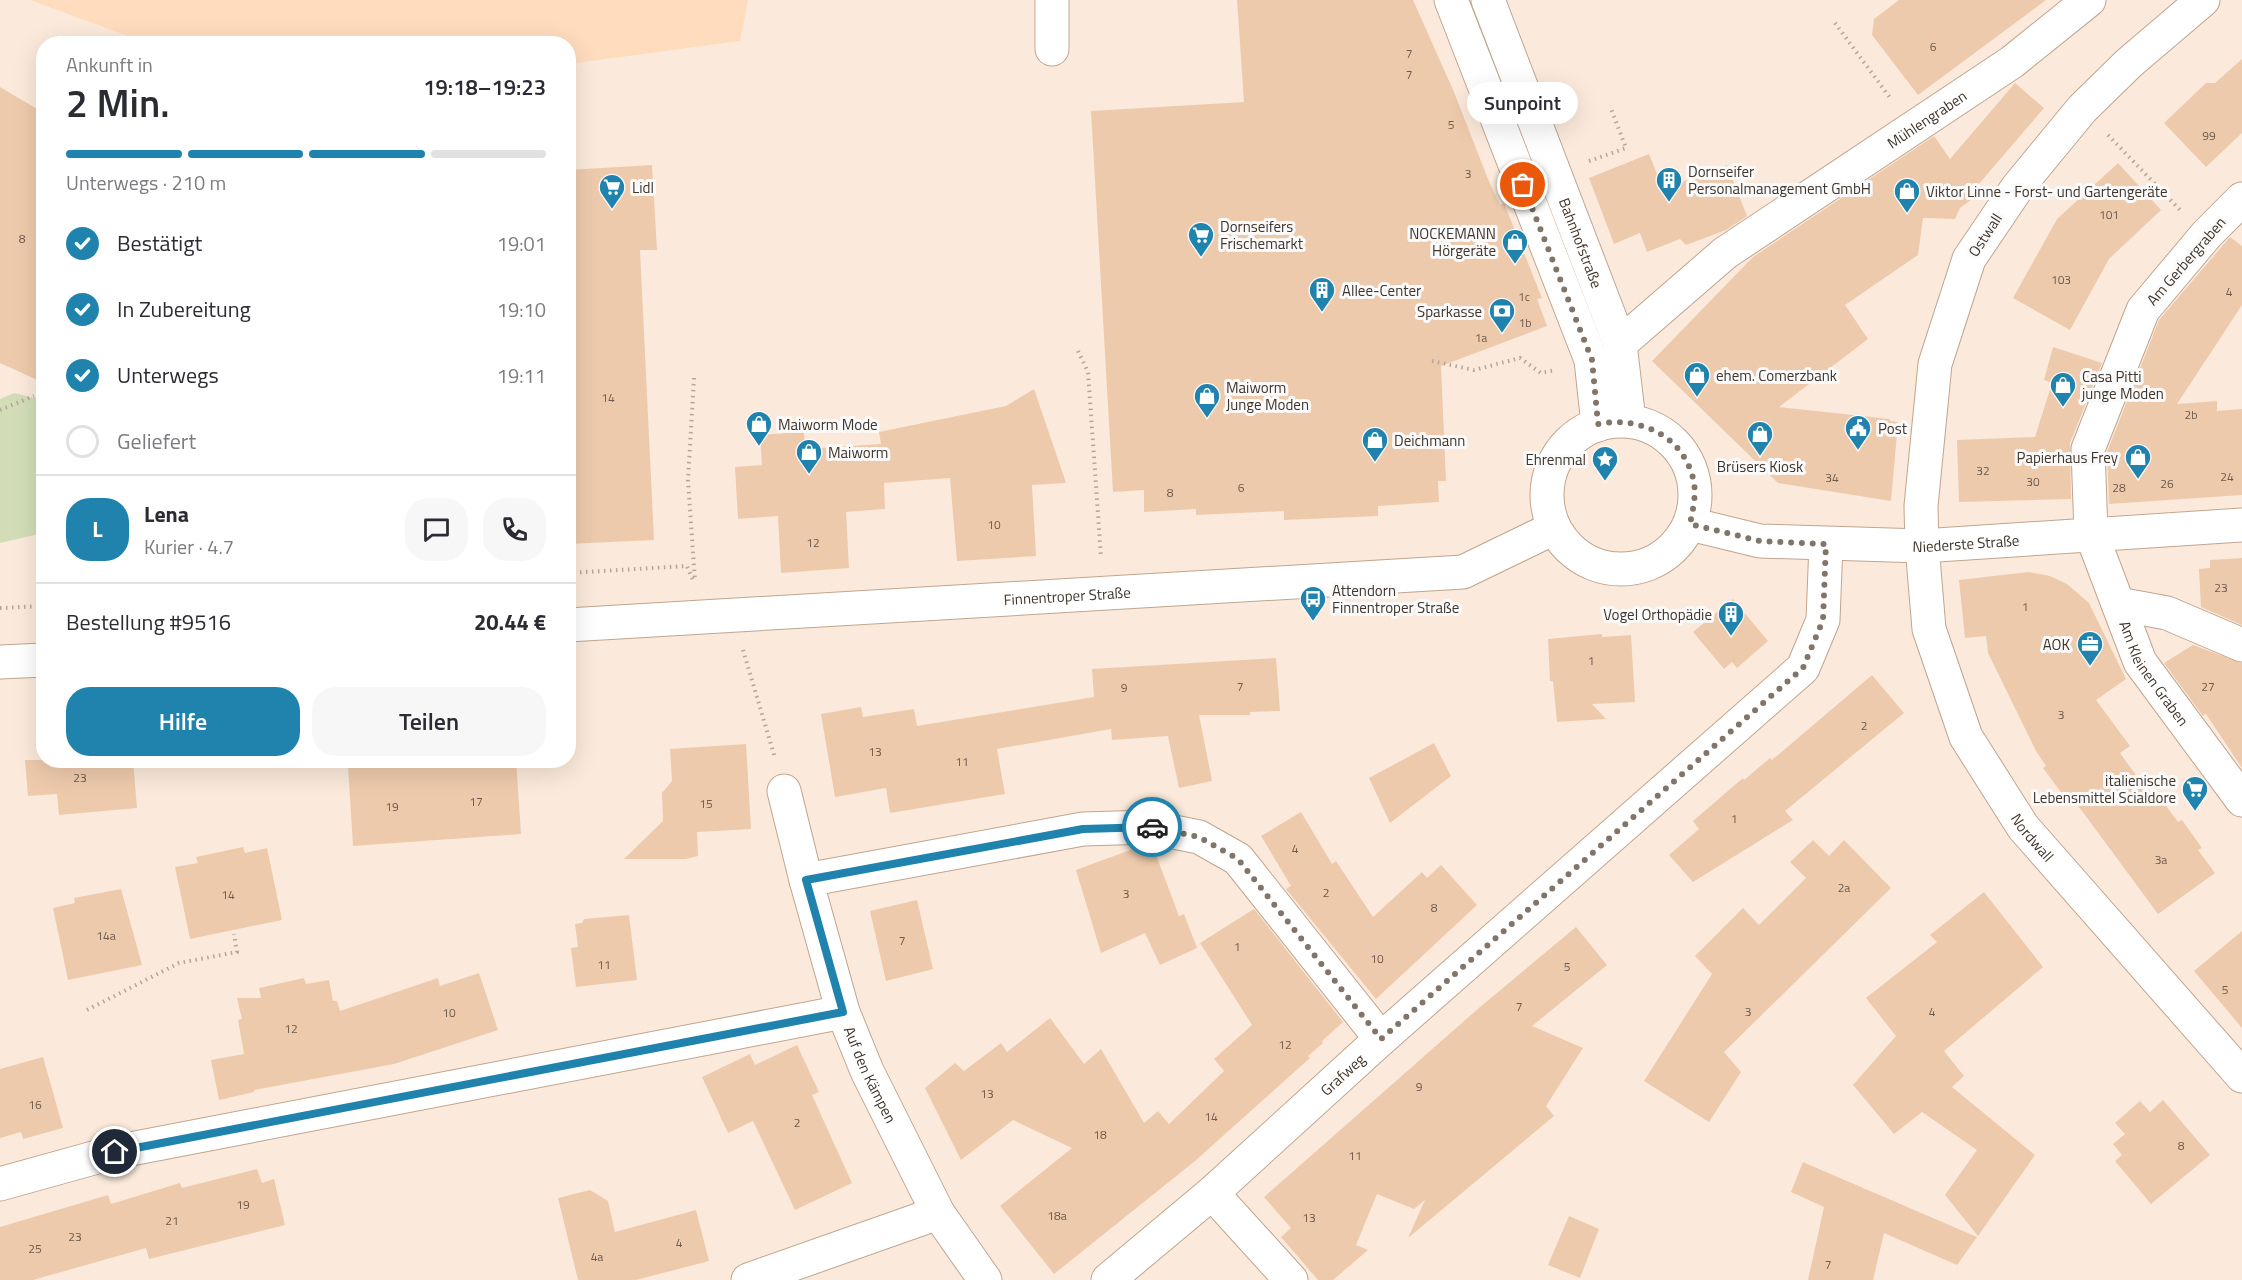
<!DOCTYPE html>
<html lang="de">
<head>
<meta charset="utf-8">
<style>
	body { margin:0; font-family:"Titillium Web",sans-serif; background:#f7f7f7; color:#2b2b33; height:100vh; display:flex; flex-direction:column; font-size:22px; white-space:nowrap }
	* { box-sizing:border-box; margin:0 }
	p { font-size:20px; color:#7c7c81 }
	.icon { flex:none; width:33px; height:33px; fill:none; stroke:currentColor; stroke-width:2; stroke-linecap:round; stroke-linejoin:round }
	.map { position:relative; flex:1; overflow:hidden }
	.panel { position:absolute; left:36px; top:36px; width:540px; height:732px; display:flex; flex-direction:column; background:#fff; border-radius:24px; box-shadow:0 6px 24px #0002 }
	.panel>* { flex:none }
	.pin { position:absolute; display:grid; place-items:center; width:51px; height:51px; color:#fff; margin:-26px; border:3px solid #fff; border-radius:50%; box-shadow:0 2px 6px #0007 }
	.courier { position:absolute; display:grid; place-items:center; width:60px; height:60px; margin:-30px; border:4px solid #1f83ae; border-radius:50%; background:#fff; color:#222; box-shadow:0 2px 8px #0007 }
	.bubble { position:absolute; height:42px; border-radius:21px; background:#fff; box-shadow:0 6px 24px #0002; font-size:20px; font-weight:600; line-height:42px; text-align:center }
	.summary em { font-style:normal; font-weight:600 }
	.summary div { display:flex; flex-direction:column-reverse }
	.summary { display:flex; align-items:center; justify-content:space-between; height:102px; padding:0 30px }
	h1 { font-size:39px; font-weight:600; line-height:45px }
	.bar { display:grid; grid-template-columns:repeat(4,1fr); gap:9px 6px; align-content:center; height:72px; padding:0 30px }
	.bar i { height:8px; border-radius:4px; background:#e1e1e2 }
	.bar .active { background:#1f83ae }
	.bar p { grid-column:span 4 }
	.line { display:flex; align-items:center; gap:15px; padding:0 30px; border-top:2px solid #e1e1e2 }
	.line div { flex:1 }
	.round { display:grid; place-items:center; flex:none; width:63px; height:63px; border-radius:24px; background:#f7f7f7 }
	ol { padding:0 30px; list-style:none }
	li { display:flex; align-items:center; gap:18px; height:66px }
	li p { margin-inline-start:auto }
	li .icon { padding:6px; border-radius:50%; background:#1f83ae; color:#fff; stroke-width:4 }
	li:last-child { color:#7c7c81 }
	li i { width:33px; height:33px; border:3px solid #e1e1e2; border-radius:50% }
	.button { display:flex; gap:12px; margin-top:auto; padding:12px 30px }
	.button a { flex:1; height:69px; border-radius:24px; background:#1f83ae; color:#fff; font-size:24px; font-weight:600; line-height:69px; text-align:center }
	.button a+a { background:#f7f7f7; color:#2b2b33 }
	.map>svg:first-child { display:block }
</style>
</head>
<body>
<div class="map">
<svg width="2242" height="1280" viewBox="0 0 2242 1280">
	<rect width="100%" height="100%" fill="#fbeadb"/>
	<path fill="#ffdcbe" d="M30 0H748L740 41 569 64 568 44 147 43Z"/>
	<path fill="#d2ddb8" d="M14 393 43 400V533L0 543V399Z"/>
	<path fill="#eecaac" d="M1237 0H1413L1454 92 1488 179 1500 205 1504 203 1542 298 1537 299 1547 326 1441 366 1446 481H1438L1439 502 1378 506V516L1284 520V511L1196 515V509L1144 512V490L1113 492 1091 111 1244 102Z
		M1899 0H2046L1918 95 1872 35 1874 19Z
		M2242 59V133L2206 167 2164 123 2206 83H2215Z
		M2015 83 2044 108 1972 192 1976 196 1960 208 1955 219 1923 218 1918 255 1845 305 1868 339 1779 407 1890 419V421L1898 422 1891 501 1778 483 1652 361 1753 257 1934 136 1950 159Z
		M0 87 44 113V383L0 363Z
		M1649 154 1663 189 1727 165 1747 216 1726 230 1686 245 1680 239 1647 252 1640 233 1614 244 1589 178Z
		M2118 163 2161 210 2109 259 2070 330 2013 298 2057 219Z
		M652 165 657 250H640L654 540 568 544V170Z
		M2230 237 2242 246V305L2177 404 2217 401V411L2242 409V495L2109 504 2107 452 2159 320Z
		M2053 347 2102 363 2070 443 2071 499 1959 502 1957 440 2035 437 2052 383 2044 380Z
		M1034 389 1066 483 1032 485 1036 556 957 561 950 478 884 483 885 509 846 512 849 568 781 573 778 516 738 519 735 467 762 465 760 435 804 432 805 449 881 444 879 432 1006 406Z
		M2242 558V625L2201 607 2199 569 2210 568V560Z
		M2029 572 2050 576 2067 584 2089 603 2126 679 2096 700 2130 746 2120 753 2156 803 2161 799 2178 822 2182 820 2202 848 2198 850 2215 873 2158 914 2082 811 2067 793 2063 795 2043 768 2046 766 2036 751 1988 653 1986 636 1965 638 1959 580Z
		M1733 599 1768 641 1737 668 1732 662 1724 669 1693 632Z
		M1602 634V637L1631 635 1635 702 1592 704 1606 719 1557 722 1553 681H1550L1548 639Z
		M2193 645 2242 663V768L2206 714 2203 716 2164 663Z
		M1276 658 1280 711 1250 712V715H1199L1212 781 1179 788 1168 736 1112 740 1111 729 997 749 1005 794 890 813 886 788 835 797 821 714 861 707 863 717 914 709 917 726 1094 697 1092 669Z
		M1872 675 1904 713 1785 811 1793 820 1693 882 1669 855 1699 829 1693 821 1743 778 1744 780 1770 758 1772 760Z
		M1434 743 1451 776 1390 823 1369 778Z
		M746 744 751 829 697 832 698 856 686 859H624L663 821 662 793 672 781 670 749Z
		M25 760H133L137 808 59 815 57 794 28 796Z
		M357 760H516L521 834 353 846 348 766 358 765Z
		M1301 812 1332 864 1336 861 1373 917 1422 872 1427 878 1441 865 1477 905 1376 999 1286 889 1291 886 1261 836Z
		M1813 840 1829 856 1844 840 1891 888 1724 1052 1741 1072 1709 1122 1644 1081 1712 974 1695 956 1743 908 1759 925 1806 878 1790 862Z
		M1141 846 1153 847 1179 916 1184 914 1197 948 1160 965 1145 933 1101 953 1076 870Z
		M243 847 245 853 267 848 282 920 190 939 175 867 198 863 196 857Z
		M121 889 142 965 68 980 53 908 75 903 74 898Z
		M1984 892 2043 967 1944 1051 1964 1076 1952 1087 2035 1155 1978 1236 1945 1195 1977 1150 1922 1112 1894 1134 1853 1085 1896 1036 1866 998 1937 942 1930 935Z
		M917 900 933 969 886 981 870 911Z
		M1254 909 1343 1022 1322 1041 1323 1043 1308 1056 1310 1058 1195 1161 1054 1274 1000 1206 1072 1148 1013 1120 961 1160 925 1088 955 1063 964 1071 1001 1043 1007 1052 1050 1018 1084 1064 1101 1049 1144 1123 1158 1111 1169 1124 1224 1071 1214 1059 1252 1025 1200 943Z
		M629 915 637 980 576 987 571 948 578 947 575 924 582 923 584 919Z
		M1576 927 1607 965 1532 1026 1583 1048 1546 1106 1554 1116 1408 1238 1425 1200 1414 1209 1377 1194 1356 1245 1368 1250 1333 1280H1318L1281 1237 1291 1228 1264 1197 1480 1007Z
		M2242 931V1028L2194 971Z
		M479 973 498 1030 394 1064 254 1090V1092L219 1100 211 1060 244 1054 238 1020 242 1019 237 998H261L259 988 304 978 306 984 329 980 333 1001H337L340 1011 438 978 440 986Z
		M797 1045 819 1092 812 1095 852 1183 795 1210 753 1121 728 1133 702 1077 750 1054 755 1065Z
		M43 1057 63 1128 23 1139 21 1132 0 1138V1069Z
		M2163 1100 2210 1155 2151 1204 2115 1161 2122 1155 2113 1144 2125 1134 2115 1123 2140 1101 2150 1112Z
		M1803 1162 1819 1169 1977 1237 1957 1265 1884 1233 1873 1280H1808L1824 1207 1791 1192Z
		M257 1169 262 1183 274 1179 285 1225 149 1259 146 1248 33 1280H0V1227L108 1195 111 1204 180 1183 182 1188Z
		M590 1190 608 1201 615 1232 696 1210 709 1261 636 1280H578L558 1198Z
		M1569 1216 1599 1229 1580 1278 1548 1265Z"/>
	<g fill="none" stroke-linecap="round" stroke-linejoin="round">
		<g stroke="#c0a58f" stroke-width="35">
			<g id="minor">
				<path d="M1451 0 1591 360 1598 425"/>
				<path id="s1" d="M1488 0 1620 344 1629 421"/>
				<path id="s2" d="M2203 0 2129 63 2082 109 2017 188 1969 259 1935 364 1921 506 1922 546 1929 629 1966 737 2023 827 2242 1076"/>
				<path d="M1052 49V0"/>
				<path id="s3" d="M2242 199 2207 234 2143 310 2088 449 2091 533 2140 662 2242 800"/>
				<path id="s4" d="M1620 344 1725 253 2012 62 2089 0"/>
				<circle cx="1621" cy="495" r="74"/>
				<path id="s5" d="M1690 524 1760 541 1922 546 2242 525"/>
				<path d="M2118 604 2167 613 2242 645"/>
				<path id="s6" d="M568 625 1463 572 1554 528"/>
				<path d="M0 662 44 660"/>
				<path id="s7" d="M784 791 806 880 843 1012 867 1071 938 1213 985 1280"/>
				<path d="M806 880 1083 829 1149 827 1199 837 1238 859 1381 1039"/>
				<path d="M0 1184 115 1152 843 1012"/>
				<path d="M1212 1193 1291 1280"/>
				<path d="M748 1280 938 1213"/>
				<path id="s8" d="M1108 1280 1212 1193 1381 1039 1803 668 1823 620 1826 544"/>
			</g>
		</g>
		<path stroke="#b5a699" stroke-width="4" stroke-dasharray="1.5 4.5" stroke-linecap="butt" d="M1835 23 1891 99
			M2108 135 2180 210
			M1589 161 1626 148 1610 106
			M1078 351 1088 372 1101 557
			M1432 361 1474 370 1520 358 1541 373 1556 370
			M694 378 688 480 695 581
			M0 410 34 396
			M568 573 687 566 693 580
			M0 608 44 606
			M743 650 775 758
			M87 1010 179 963 237 952 234 934"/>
		<use href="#minor" stroke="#fff" stroke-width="33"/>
	</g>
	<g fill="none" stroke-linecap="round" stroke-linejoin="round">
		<path stroke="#817469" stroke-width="6" stroke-dasharray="0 10.8" d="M1152 827 1199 837 1238 859 1381 1039 1803 668 1823 620 1826 544 1760 541 1690 524C1693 509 1697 493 1693 478 1682 435 1639 416 1598 424L1592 360 1523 185"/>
		<path stroke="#1f83ae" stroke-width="8" d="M115 1152 843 1012 806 880 1083 829 1152 827"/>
	</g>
	<defs>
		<g id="building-pin" transform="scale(1.35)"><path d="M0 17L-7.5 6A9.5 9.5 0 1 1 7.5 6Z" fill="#1f83ae" stroke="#fafafa"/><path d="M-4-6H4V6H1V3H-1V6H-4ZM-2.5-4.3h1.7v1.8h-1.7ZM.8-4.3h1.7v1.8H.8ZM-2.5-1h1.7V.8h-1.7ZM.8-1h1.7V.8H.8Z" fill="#fff"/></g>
		<g id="supermarket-pin" transform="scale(1.35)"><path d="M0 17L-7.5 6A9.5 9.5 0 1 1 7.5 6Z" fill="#1f83ae" stroke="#fafafa"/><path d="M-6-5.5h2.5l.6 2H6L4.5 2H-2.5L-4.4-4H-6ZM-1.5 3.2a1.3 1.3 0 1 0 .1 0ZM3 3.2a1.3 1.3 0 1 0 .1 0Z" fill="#fff"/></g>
		<g id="shop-pin" transform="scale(1.35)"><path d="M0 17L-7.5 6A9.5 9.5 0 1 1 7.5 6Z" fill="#1f83ae" stroke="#fafafa"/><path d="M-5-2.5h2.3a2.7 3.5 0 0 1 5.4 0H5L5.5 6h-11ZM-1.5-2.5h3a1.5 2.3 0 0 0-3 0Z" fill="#fff"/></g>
		<g id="bank-pin" transform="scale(1.35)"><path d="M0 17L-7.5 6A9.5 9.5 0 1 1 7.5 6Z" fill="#1f83ae" stroke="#fafafa"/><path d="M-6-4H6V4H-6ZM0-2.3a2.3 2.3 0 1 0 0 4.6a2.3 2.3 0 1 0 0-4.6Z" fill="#fff"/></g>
		<g id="civic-pin" transform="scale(1.35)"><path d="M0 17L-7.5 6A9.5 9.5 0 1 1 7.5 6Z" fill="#1f83ae" stroke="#fafafa"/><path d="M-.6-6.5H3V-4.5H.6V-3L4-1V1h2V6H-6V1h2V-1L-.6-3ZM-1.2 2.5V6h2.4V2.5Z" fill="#fff"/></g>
		<g id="sight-pin" transform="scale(1.35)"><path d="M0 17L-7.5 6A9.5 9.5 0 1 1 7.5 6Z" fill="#1f83ae" stroke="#fafafa"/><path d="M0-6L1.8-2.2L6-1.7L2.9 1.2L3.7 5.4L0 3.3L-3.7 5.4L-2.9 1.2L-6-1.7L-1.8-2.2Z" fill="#fff"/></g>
		<g id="bus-pin" transform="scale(1.35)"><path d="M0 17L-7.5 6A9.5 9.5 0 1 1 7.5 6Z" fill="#1f83ae" stroke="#fafafa"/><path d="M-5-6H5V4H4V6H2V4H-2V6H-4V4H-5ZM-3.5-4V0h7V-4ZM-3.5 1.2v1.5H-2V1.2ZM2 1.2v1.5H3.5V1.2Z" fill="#fff"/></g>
		<g id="office-pin" transform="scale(1.35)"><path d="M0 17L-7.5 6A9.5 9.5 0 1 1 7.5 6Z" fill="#1f83ae" stroke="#fafafa"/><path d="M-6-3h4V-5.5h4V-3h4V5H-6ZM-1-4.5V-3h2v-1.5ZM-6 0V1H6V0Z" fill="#fff"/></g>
	</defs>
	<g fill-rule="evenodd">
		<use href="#building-pin" x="1669" y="180"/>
		<use href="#supermarket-pin" x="612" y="187"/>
		<use href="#shop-pin" x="1907" y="191"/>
		<use href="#supermarket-pin" x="1201" y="235"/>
		<use href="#shop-pin" x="1515" y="242"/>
		<use href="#building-pin" x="1322" y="290"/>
		<use href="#bank-pin" x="1502" y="311"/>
		<use href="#shop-pin" x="1697" y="375"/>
		<use href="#shop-pin" x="2063" y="385"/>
		<use href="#shop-pin" x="1207" y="396"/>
		<use href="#shop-pin" x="759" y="424"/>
		<use href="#civic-pin" x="1858" y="428"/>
		<use href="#shop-pin" x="1760" y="434"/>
		<use href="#shop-pin" x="1375" y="440"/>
		<use href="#shop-pin" x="809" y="452"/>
		<use href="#shop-pin" x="2138" y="457"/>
		<use href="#sight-pin" x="1605" y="459"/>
		<use href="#bus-pin" x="1313" y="599"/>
		<use href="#building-pin" x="1731" y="614"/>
		<use href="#office-pin" x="2090" y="644"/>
		<use href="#supermarket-pin" x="2195" y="789"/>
	</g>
	<g text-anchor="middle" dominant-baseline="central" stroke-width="6" stroke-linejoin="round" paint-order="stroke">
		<g font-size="12" fill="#6c5a4c">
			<text x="1933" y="46">6</text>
			<text x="1409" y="53">7</text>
			<text x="1409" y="74">7</text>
			<text x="1451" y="124">5</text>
			<text x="2209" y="135">99</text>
			<text x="1468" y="173">3</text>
			<text x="2109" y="214">101</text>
			<text x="22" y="238">8</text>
			<text x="2061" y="279">103</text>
			<text x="2229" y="291">4</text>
			<text x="1524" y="296">1c</text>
			<text x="1525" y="322">1b</text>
			<text x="1481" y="337">1a</text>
			<text x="608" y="397">14</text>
			<text x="2191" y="414">2b</text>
			<text x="1983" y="470">32</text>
			<text x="2227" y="476">24</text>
			<text x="1832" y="477">34</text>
			<text x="2033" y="481">30</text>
			<text x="2167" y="483">26</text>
			<text x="1241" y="487">6</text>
			<text x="2119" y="487">28</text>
			<text x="1170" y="492">8</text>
			<text x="994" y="524">10</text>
			<text x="813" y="542">12</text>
			<text x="2221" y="587">23</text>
			<text x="2025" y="606">1</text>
			<text x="1591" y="660">1</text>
			<text x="1240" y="686">7</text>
			<text x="2208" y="686">27</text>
			<text x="1124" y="687">9</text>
			<text x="2061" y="714">3</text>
			<text x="1864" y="725">2</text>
			<text x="875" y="751">13</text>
			<text x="962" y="761">11</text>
			<text x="80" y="777">23</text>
			<text x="476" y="801">17</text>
			<text x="706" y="803">15</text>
			<text x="392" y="806">19</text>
			<text x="1734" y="818">1</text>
			<text x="1295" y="848">4</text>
			<text x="2161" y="859">3a</text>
			<text x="1844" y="887">2a</text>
			<text x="1326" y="892">2</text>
			<text x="1126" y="893">3</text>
			<text x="228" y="894">14</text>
			<text x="1434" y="907">8</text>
			<text x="106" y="935">14a</text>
			<text x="902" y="940">7</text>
			<text x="1237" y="946">1</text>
			<text x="1377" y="958">10</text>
			<text x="604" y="964">11</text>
			<text x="1567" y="966">5</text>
			<text x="2225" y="989">5</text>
			<text x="1519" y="1006">7</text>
			<text x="1748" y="1011">3</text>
			<text x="1932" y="1011">4</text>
			<text x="449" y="1012">10</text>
			<text x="291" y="1028">12</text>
			<text x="1285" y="1044">12</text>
			<text x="1419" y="1086">9</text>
			<text x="987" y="1093">13</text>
			<text x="35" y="1104">16</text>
			<text x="1211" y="1116">14</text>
			<text x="797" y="1122">2</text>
			<text x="1100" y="1134">18</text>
			<text x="2181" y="1145">8</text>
			<text x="1355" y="1155">11</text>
			<text x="243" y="1204">19</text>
			<text x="1057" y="1215">18a</text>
			<text x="1309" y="1217">13</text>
			<text x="172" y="1220">21</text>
			<text x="75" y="1236">23</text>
			<text x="679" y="1242">4</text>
			<text x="35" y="1248">25</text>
			<text x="597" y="1256">4a</text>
			<text x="1828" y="1264">7</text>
		</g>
		<g font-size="15" fill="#40352c" stroke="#fafafa">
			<text stroke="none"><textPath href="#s4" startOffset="381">Mühlengraben</textPath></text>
			<text transform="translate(1985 235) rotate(-57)">Ostwall</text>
			<text stroke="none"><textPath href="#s1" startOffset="260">Bahnhofstraße</textPath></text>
			<text transform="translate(2186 261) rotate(-49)">Am Gerbergraben</text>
			<text stroke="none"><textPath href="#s5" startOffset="278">Niederste Straße</textPath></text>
			<text stroke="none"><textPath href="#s6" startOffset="500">Finnentroper Straße</textPath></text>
			<text stroke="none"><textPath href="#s3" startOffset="537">Am Kleinen Graben</textPath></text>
			<text stroke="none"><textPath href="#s2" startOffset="962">Nordwall</textPath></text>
			<text stroke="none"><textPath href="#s7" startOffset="297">Auf den Kämpen</textPath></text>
			<text stroke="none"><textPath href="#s8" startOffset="312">Grafweg</textPath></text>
		</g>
		<g font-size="15" fill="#40352c" stroke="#fafafa" text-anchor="start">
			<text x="1688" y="171">Dornseifer<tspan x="1688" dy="17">Personalmanagement GmbH</tspan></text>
			<text x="632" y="187">Lidl</text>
			<text x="1926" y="191">Viktor Linne - Forst- und Gartengeräte</text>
			<text x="1220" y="226">Dornseifers<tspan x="1220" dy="17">Frischemarkt</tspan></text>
			<text x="1496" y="233" text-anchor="end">NOCKEMANN<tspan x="1496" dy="17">Hörgeräte</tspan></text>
			<text x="1342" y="290">Allee-Center</text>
			<text x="1482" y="311" text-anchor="end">Sparkasse</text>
			<text x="1716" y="375">ehem. Comerzbank</text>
			<text x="2082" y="376">Casa Pitti<tspan x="2082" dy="17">junge Moden</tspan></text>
			<text x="1226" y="387">Maiworm<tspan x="1226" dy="17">Junge Moden</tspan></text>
			<text x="778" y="424">Maiworm Mode</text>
			<text x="1878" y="428">Post</text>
			<text x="1394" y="440">Deichmann</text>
			<text x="828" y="452">Maiworm</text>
			<text x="2118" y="457" text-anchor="end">Papierhaus Frey</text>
			<text x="1586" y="459" text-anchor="end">Ehrenmal</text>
			<text x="1760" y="466" text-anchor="middle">Brüsers Kiosk</text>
			<text x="1332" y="590">Attendorn<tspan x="1332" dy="17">Finnentroper Straße</tspan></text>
			<text x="1712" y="614" text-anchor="end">Vogel Orthopädie</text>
			<text x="2070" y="644" text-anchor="end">AOK</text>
			<text x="2176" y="780" text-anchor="end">italienische<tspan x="2176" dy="17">Lebensmittel Scialdore</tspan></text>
		</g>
	</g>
</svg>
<div class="pin" style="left:1523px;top:185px;background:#ea580c"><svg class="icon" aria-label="bag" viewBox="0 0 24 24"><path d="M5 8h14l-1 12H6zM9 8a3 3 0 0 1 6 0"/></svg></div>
<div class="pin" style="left:115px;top:1152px;background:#1f2937"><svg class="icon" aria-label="home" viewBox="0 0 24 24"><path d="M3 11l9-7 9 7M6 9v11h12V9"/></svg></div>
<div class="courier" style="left:1152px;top:827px"><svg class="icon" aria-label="car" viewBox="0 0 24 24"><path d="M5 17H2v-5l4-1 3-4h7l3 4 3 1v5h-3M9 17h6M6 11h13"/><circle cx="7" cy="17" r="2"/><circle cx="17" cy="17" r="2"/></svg></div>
<div class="bubble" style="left:1467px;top:82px;width:111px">Sunpoint</div>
<section class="panel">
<div class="summary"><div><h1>2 Min.</h1><p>Ankunft in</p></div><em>19:18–19:23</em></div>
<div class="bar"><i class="active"></i><i class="active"></i><i class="active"></i><i></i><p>Unterwegs · 210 m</p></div>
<ol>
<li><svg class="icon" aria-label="check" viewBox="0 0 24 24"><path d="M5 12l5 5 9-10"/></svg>Bestätigt<p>19:01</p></li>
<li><svg class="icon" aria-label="check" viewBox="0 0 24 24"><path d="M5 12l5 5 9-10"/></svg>In Zubereitung<p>19:10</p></li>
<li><svg class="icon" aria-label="check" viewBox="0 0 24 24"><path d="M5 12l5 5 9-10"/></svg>Unterwegs<p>19:11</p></li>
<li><i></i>Geliefert</li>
</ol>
<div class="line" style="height:108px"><b class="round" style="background:#1f83ae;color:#fff">L</b><div><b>Lena</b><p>Kurier · 4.7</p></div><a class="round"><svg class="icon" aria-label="chat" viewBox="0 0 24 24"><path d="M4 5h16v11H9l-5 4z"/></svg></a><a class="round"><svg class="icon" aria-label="phone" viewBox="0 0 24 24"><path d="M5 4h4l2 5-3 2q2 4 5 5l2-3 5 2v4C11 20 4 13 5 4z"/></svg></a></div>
<div class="line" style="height:78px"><div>Bestellung #9516</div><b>20.44 €</b></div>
<div class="button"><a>Hilfe</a><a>Teilen</a></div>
</section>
</div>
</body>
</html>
